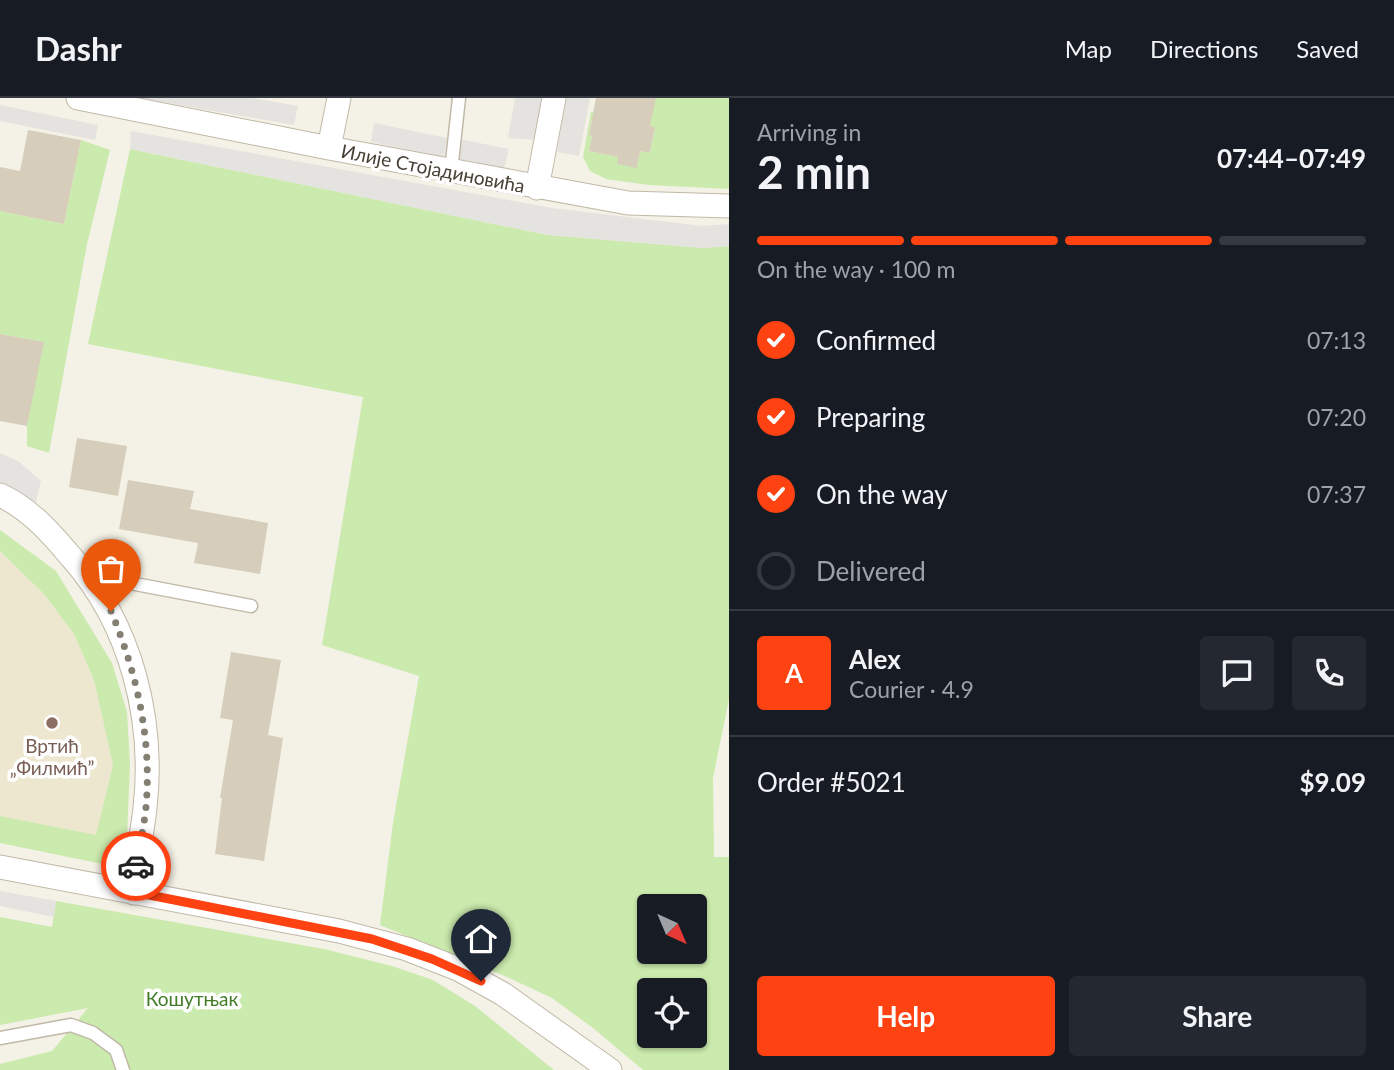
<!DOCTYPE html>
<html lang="en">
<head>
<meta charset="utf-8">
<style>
	body { margin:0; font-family:Lato,sans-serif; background:#242831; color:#f1f3f6; height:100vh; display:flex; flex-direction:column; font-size:26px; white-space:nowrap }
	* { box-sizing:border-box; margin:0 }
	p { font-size:23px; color:#9ea1a6 }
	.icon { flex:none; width:38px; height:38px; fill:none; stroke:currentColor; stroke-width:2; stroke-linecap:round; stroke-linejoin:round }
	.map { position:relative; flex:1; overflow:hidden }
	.details { display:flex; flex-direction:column; background:#171b24; width:665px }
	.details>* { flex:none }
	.needle { width:46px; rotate:136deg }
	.buttons { position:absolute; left:637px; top:796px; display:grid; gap:14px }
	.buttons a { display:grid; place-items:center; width:70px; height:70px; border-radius:7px; background:#171b24; box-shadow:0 2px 5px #0004; font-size:35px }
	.pin { position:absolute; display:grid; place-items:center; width:60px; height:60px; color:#fff; margin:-72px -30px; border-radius:50% 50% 50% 0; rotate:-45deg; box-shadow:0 0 7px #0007 }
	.pin .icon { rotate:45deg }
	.courier { position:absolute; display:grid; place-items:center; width:70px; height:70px; margin:-35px; border:5px solid #ff4212; border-radius:50%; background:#fff; color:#222; box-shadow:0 2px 9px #0007 }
	.overview em { font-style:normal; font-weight:700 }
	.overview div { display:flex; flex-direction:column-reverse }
	.overview { display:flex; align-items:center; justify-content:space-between; height:119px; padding:0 28px }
	h1 { font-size:46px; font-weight:700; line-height:52px }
	.bar { display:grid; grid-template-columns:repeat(4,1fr); gap:10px 7px; align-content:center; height:84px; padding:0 28px }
	.bar i { height:9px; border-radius:5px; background:#363941 }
	.bar .selected { background:#ff4212 }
	.bar p { grid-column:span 4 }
	.line { display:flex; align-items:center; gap:18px; padding:0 28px; border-top:2px solid #363941 }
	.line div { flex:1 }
	.round { display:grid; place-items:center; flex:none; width:74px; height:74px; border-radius:7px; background:#242831 }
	ol { padding:0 28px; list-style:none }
	li { display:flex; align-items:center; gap:21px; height:77px }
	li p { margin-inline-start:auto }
	li .icon { padding:7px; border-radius:50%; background:#ff4212; color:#fff; stroke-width:4 }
	li:last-child { color:#9ea1a6 }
	li i { width:38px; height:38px; border:4px solid #363941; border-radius:50% }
	.action { display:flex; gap:14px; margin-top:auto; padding:14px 28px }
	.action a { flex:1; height:80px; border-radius:7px; background:#ff4212; color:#fff; font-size:28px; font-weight:700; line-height:80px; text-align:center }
	.action a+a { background:#242831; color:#f1f3f6 }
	header { display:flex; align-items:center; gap:42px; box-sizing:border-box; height:98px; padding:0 35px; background:#171b24; border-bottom:2px solid #363941 }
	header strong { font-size:33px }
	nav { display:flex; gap:38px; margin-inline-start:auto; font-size:24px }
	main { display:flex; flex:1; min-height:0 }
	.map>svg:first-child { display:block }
</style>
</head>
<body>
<header>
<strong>Dashr</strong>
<nav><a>Map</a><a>Directions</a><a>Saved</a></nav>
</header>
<main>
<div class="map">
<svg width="729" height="972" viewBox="0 0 729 972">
	<rect width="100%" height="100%" fill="#f4f1e6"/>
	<path fill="#eee7d0" d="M0 453 44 496 74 536 94 582 113 667 96 738 0 718Z"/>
	<path fill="#cbeaad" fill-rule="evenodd" d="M656 0H729V91L649 87 606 81 590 73 583 59 591 14 601 16 592 20 589 37 592 38 589 53 618 59 637 69 640 53 650 55 655 30 647 28Z
		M81 42 110 52 87 146 49 355 27 348V328L43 244 0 236V113L64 126Z
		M130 51 548 137 703 150 729 148V601L713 680 714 759H729V972H643L593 930 552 900 507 879 380 827 393 725 419 578 322 547 363 299 88 246ZM649 808H695V854H649ZM649 892H695V938H649Z
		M0 432 56 473 112 565 127 614 130 666 127 739 122 770 0 745V718L96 737 113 667 94 582 74 536 44 496 0 453Z
		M56 803 324 851 392 868 433 882 475 908 554 972H0V966L52 953 88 910 0 927V819L52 829Z"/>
	<path fill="#e5e3df" d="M139 0H252L298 8 294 27Z
		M515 0H543L536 42 508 40Z
		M566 0H590L579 58 557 54Z
		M0 7 98 27 95 42 0 23Z
		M374 25 447 40 444 59 371 44Z
		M131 33 552 110 702 128 729 126V148L703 150 548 137 130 51Z
		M459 41 509 51 504 70 457 61Z
		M0 355 18 363 41 383 34 413 0 388Z
		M0 793 56 803 54 819 0 808Z"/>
	<path fill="#d6cdbb" d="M596 0H656L650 28 655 29 650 55 640 53 637 70 617 66 618 59 589 53 592 38 589 37Z
		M28 32 81 42 64 126 0 113V69L20 73Z
		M0 236 44 244 27 328 0 323Z
		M77 340 127 348 118 398 69 389Z
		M128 382 194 393 190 411 268 425 260 476 194 465 198 445 119 431Z
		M231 554 281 562 268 637 283 640 264 763 215 756 222 700H220L233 622 220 620Z"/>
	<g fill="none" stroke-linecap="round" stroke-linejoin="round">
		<g stroke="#c0b9a8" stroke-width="15">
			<path id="service" d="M451 73 459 0
				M98 492 113 485H130L251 508
				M0 940 71 927 93 935 116 952 123 972"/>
		</g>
		<g stroke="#c0b9a8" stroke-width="25">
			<path id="minor" d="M78 0 329 50 628 105 729 108
				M329 50 339 0
				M537 90 554 0
				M0 397C30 411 51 435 72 460 131 527 155 621 145 710 142 738 135 766 134 795
				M0 769 339 833 407 851 458 871 503 896 610 972"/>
		</g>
		<use href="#service" stroke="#fff" stroke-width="12"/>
		<use href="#minor" stroke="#fff" stroke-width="23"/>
	</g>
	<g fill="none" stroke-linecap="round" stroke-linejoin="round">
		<path stroke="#847f73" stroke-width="7" stroke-dasharray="0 12.6" d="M111 513C137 576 152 641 146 709 144 729 139 749 136 768"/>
		<path stroke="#ff4212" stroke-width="9" d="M136 768 134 794 372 841 432 861 481 883"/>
	</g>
	<circle fill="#8d6e63" stroke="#fff" stroke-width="2.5" cx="52" cy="625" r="7"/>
	<g text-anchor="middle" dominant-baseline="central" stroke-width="7" stroke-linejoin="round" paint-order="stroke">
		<g font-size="19" fill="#474135" stroke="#fff">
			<text transform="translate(433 70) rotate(11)">Илије Стојадиновића</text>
		</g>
		<g font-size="19" fill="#785e54" stroke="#fff">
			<text x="52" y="647">Вртић<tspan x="52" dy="22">„Филмић”</tspan></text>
		</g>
		<g font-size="19" fill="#427c26" stroke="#fff">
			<text x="192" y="900">Кошутњак</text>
		</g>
	</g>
</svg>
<div class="buttons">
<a><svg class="needle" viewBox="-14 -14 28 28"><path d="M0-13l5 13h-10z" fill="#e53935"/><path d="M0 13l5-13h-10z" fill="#9ea1a6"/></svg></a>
<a><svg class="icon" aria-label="locate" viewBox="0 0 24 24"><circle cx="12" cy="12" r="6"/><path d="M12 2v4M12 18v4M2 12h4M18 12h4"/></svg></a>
</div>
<div class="pin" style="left:111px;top:513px;background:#ea580c"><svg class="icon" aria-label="bag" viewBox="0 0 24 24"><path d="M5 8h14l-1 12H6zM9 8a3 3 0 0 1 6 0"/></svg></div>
<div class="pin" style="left:481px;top:883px;background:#1f2937"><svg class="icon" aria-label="home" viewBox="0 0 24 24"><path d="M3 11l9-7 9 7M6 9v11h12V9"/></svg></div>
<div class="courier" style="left:136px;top:768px"><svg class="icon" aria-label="car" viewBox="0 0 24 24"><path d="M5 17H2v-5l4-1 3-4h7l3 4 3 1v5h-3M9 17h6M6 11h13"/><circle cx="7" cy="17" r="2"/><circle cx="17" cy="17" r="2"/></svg></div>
</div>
<section class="details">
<div class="overview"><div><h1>2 min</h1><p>Arriving in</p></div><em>07:44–07:49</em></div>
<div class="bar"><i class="selected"></i><i class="selected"></i><i class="selected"></i><i></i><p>On the way · 100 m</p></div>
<ol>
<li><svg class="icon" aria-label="check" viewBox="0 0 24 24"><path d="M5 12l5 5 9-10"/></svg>Confirmed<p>07:13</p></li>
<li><svg class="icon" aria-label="check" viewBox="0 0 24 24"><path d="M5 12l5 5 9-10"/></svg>Preparing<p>07:20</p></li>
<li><svg class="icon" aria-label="check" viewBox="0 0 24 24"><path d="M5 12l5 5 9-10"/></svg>On the way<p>07:37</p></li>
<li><i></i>Delivered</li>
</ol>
<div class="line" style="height:126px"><b class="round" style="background:#ff4212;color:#fff">A</b><div><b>Alex</b><p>Courier · 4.9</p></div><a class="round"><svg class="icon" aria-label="chat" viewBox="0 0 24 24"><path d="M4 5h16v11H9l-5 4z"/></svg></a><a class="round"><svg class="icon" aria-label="phone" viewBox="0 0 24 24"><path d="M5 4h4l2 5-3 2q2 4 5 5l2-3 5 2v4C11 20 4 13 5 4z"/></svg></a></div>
<div class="line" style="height:91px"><div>Order #5021</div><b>$9.09</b></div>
<div class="action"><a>Help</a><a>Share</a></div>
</section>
</main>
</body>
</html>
